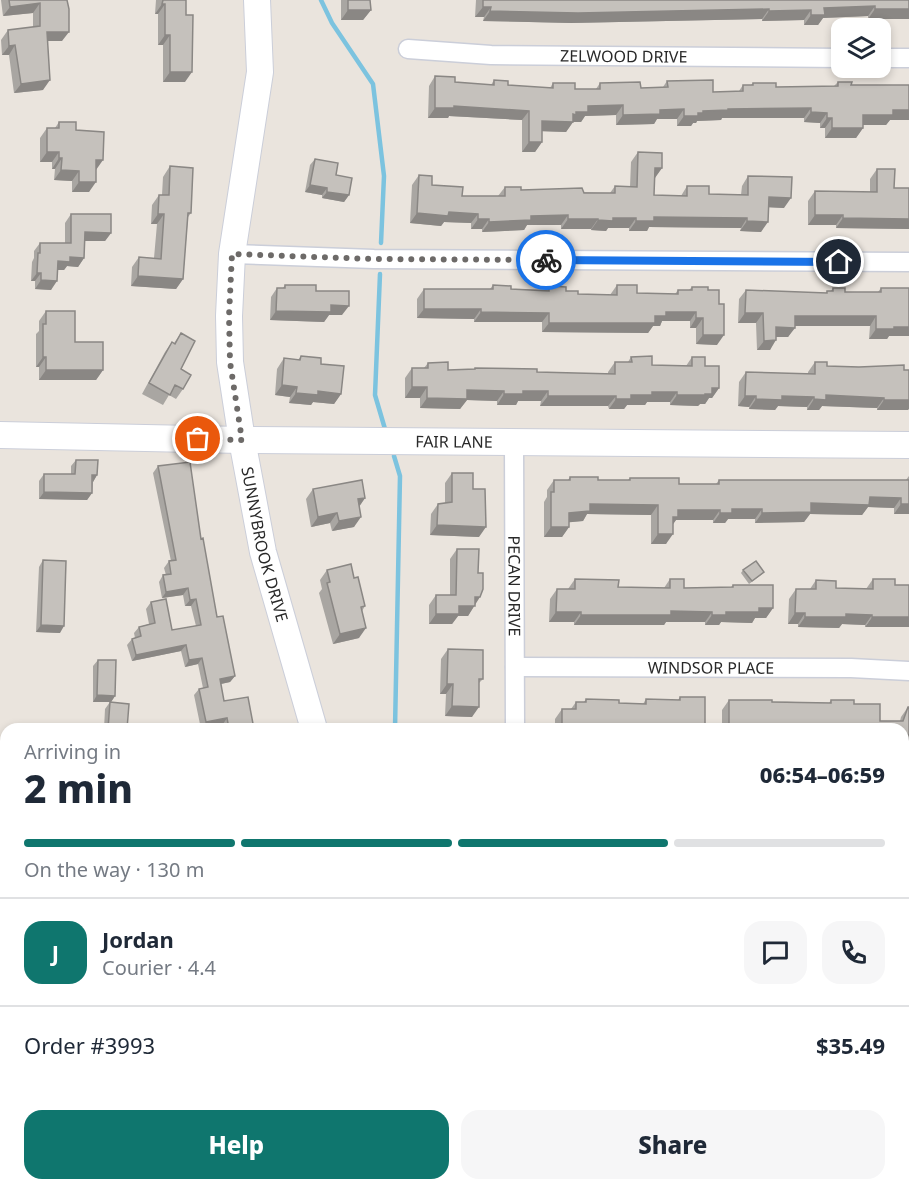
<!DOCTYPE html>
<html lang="en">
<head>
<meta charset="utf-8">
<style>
	body { margin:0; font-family:"Noto Sans",sans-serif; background:#f6f6f7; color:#1f2937; height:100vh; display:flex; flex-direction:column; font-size:22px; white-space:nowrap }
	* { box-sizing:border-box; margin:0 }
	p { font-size:20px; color:#747a83 }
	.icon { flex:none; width:33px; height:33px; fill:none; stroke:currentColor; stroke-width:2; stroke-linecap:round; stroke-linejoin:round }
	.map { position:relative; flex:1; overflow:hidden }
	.sheet { position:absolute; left:0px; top:723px; width:909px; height:468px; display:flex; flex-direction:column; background:#fff; border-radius:18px 18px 0 0; box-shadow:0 3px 9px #0003 }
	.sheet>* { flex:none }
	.tools { position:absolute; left:831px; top:18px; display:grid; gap:12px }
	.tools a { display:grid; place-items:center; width:60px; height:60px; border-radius:12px; background:#fff; box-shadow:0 3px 9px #0003; font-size:30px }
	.pin { position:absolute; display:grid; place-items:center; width:51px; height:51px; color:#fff; margin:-26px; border:3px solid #fff; border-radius:50%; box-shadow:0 2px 6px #0007 }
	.courier { position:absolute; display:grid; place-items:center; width:60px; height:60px; margin:-30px; border:4px solid #1a73e8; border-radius:50%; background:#fff; color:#222; box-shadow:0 2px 8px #0007 }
	.head em { font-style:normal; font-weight:800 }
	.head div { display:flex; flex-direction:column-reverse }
	.head { display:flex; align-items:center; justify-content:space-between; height:102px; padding:0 24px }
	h1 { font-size:39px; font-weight:800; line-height:45px }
	.bar { display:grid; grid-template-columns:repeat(4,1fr); gap:9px 6px; align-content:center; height:72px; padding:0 24px }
	.bar i { height:8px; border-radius:4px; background:#e0e1e3 }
	.bar .current { background:#0f766e }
	.bar p { grid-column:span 4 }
	.line { display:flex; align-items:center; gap:15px; padding:0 24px; border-top:2px solid #e0e1e3 }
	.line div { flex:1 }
	.round { display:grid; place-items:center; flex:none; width:63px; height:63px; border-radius:18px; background:#f6f6f7 }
	.action { display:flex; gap:12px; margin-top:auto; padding:12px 24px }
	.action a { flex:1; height:69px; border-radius:18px; background:#0f766e; color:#fff; font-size:24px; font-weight:800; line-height:69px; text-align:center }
	.action a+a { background:#f6f6f7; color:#1f2937 }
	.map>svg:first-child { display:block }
</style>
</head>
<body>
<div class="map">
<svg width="909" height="1191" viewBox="0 0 909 1191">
	<rect width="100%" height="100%" fill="#eae4dd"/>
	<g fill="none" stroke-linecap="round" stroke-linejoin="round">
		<path stroke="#7cc3df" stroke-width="4.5" d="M321 0 332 23 373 84 384 176 381 243
			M380 274 375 395 385 429
			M394 456 400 476 395 729
			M640 1185 644 1191"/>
		<g stroke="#cbced9" stroke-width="21">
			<g id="street">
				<path id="s1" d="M408 49 491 55 842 58"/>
				<path d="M880 58H909"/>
				<path d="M232 254 374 259 909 262"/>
				<path id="s2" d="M514 442 515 729"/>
				<path id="s3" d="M515 667 851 668 909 671"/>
				<path d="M0 817H6"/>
				<path d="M0 1078 6 1080"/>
				<path d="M236 1185 244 1191"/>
				<path d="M348 1191 357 1185"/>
			</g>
		</g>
		<g stroke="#cbced9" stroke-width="28">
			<g id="secondary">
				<path id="s4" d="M257 0 260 72 232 254 229 316 230 362 242 440 263 552 314 729"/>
				<path id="s5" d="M0 435 242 440 909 445"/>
				<path d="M549 1185 552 1191"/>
				<path d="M600 1185 604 1191"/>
			</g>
		</g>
		<use href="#street" stroke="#fff" stroke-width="18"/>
		<use href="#secondary" stroke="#fff" stroke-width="26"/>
	</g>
	<path fill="#a9a6a2" d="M1 0H67L62 41H48L43 90 14 93 9 55H2L1 40 8 30 33 27V13L3 16Z
		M156 0H186L185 82H163V45H158V14H155Z
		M341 0H370L371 10 363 20H341Z
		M476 0H909V19H868V16L823 18 818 25H804V20L762 21V19L571 23 483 21 484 17H475Z
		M435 76 455 82 491 85 494 80 508 85 550 88 553 83 575 89H596L600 83 641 88 663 87 667 81 713 92 739 91 743 85H751L753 83 776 87 834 86 838 82 851 85H909V120H890L886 125H863V128L856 138H825V128H820V123L804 122V118H722L721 120 697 121 696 123H693L691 126H677V119H657L654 124 616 125V115L585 116 581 122H573L566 132 542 131V142L535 152H522V120L449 116 448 118H428L429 86Z
		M59 122 76 130 96 170 89 192H72V181L54 180 55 169H52V162H40V138L47 128H55Z
		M638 152 662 168 654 178V195L681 196 687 186 709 194 741 195 742 186 748 176 784 208 768 207 761 232 740 231 741 228 649 227 647 231H629V228H608L606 231 591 230V229H561V225H527L524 230 482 232V229H471V223L444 222 441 226 410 223 412 185 419 175 432 185 462 196H498L505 187 521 190 610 193 615 186 630 187 631 162Z
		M315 159 336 175 349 195 344 202 322 198V195L305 192 310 165Z
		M170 166 191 213 188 217 183 279 176 289 131 286 132 267 139 257 154 258 157 224H151L152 205 159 195H162L163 177Z
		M877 169 894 188H909V229L836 228V225H808V201L815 191 870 192V179Z
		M71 214 111 233 105 241H85L84 258 78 267 67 266 64 270H58L51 290 35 289V281H31L32 262 34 258V251L40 243H65V223Z
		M285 285 316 291 342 315H329L324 322 270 320 271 297 277 288H283Z
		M493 285 511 289 546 290 549 286 578 294 610 295 617 285 637 293 675 294 678 290H689L692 287 717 345 696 344V328H690V321H662L660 326H653L648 333 542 332V322H474V319L417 318V299L424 289H490Z
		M833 288 845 292H878L881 288 909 336H889L887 339H869L870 326H795L788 337H776L770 350H757L756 323H738L739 299 746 290 826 293 827 291H831Z
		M46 311 75 342 103 370 96 380H39V367H36V334L39 331V321Z
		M181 333V369L183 389 176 399 169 395 163 405 142 394 165 352 172 342 174 343Z
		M301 356 321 364 341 394 334 404 313 402 311 405 289 403 290 397 275 395 277 369 284 358 298 360Z
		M631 357 652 365 686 366 692 357 705 366 719 388 712 398H709L705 404H700L698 406 670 405V402H647L645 405H627L624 409H609L608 406H540L541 401H518L516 405H497V401L467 400 460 409 420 408V398H405V378L412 368H424L428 363 448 370 474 369 475 368 537 372 608 374V372L615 362H628Z
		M815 362 827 366 908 410H877V408L822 406 819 410H807V407L778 406 775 410 749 409V407L738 406 739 382 746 372 808 374V372Z
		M76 460 97 475 93 482 92 493 87 500 39 499V481L44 474H71V466Z
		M158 466 201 539 217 617 235 676 230 682 221 684 224 701 254 729H224L223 724 201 729 194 695 199 689 203 688 198 664 185 667 181 651 132 661 127 645 132 639 135 638 134 633 139 627 149 624 146 609 151 602 172 630 196 626 191 606H185L183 595 162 598 159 582 163 575H166L164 568 169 561H171L153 473Z
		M452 473 473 489 479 537 430 535 431 514 438 504 445 503V483Z
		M909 476V514H894V508L868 507 862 515 810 514 804 522 755 523V519H728L725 523H713V520H676L673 524 666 544H651V515L587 514 583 521 569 522V527L562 537H544V502L547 497V490L554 480H568L570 477 598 480H628L630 478 679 484H716L719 480H906Z
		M313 489 365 498 359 507 354 527 332 531 330 523 311 527 306 499Z
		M457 549 475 604 468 616H458L452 624H429V605L436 595H450V559Z
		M43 560 60 633 36 632 39 567Z
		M327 570 354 578 365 606 362 611 359 638 333 644 319 593 322 589 320 580Z
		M743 570 764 572 761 575 749 584 741 573Z
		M575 579 618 587 664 588 670 579 684 588 731 587 733 585 773 608 766 618H755L752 623 721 622 719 625H705V622H666L664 625H574V622H549L550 599 557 589H568Z
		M873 579 895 585 865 627V625L842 624 839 628 798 627V624H788L789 599 796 589H810L816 580 836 588 866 589Z
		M448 649 483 679 479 683 472 717 445 716 446 694H440L441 659Z
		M98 660 115 696 111 702 127 729H104L105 709 110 702H93V666Z
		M680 697 705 729H555V719L562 709H571L576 702H584L586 699 619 703 643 704 646 699 678 700Z
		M729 700 829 703 831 700 854 704 880 721H900L901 717 908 707 903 729H722V710Z
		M6 750V773H4L5 751Z
		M467 1185H507L510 1191H470Z"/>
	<path fill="#8a8784" d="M40 3 33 13 3 16 10 7Z
		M162 4H165L158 14H155Z
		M875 6 868 16 823 18 818 25H804L811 15 824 8Z
		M483 7H491L484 17H475Z
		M769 9 762 19 571 23 483 21 490 11Z
		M875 9H909V19H868Z
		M348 10H371L363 20H341Z
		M811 10 804 20 762 21 769 11Z
		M47 32H69L62 41H41Z
		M165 35H170L163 45H158Z
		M15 45 9 55H2L9 46Z
		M170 72H192L185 82H163Z
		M50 80 43 90 14 93 21 84Z
		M623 105 616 115 585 116 581 122H571H573L566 132 535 131 542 121 576 112 588 106Z
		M454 106 529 111 522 120 449 116 448 118H428L435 108Z
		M811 108 804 118H722L721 120 697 121 696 123H693L691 126H677L684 116 703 111 728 109Z
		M684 109 677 119H657L654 124 616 125 623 115 660 110Z
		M893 110H909V120H890L886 125H856L863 115Z
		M811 112 827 113 820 123 804 122Z
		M827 118H832L825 128H820Z
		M832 128H863L856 138H825Z
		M529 142H542L535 152H522Z
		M47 152H59L52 162H40Z
		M59 158H62L55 169H52Z
		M96 160H103L96 170Z
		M655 168H662L655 178H648Z
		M61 170 79 171 72 181 54 180Z
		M79 182H96L89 192H72Z
		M310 185 327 188 322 195 305 192Z
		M327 192 349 195 344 202 322 198Z
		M769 197 791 198 784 208 762 207Z
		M449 212 478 214 471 223 444 222 441 226 410 223 417 213Z
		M158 214H164L157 224H151Z
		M568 215 561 225H527L524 230 482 232 489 222 531 216Z
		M815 215H843L836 225H808Z
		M654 217 747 218 741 228 649 227 647 231H629L636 221Z
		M613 218H636L629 228H608L606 231 591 230 598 220Z
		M843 218 909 219V229L836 228Z
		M478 219H489L482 229H471Z
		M568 219H598L591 229H561Z
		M747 221 768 222 761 232 740 231Z
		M85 232 111 233 105 241H79Z
		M70 257 84 258 78 267 67 266 64 270H52L58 261Z
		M37 273H41L35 281H31Z
		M138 276 183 279 176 289 131 286Z
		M41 280 57 281 51 290 35 289Z
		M331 305 349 306 342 315H329L324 322 270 320 276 311Z
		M424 309H481L474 319 417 318Z
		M481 312 549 313 542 322H474Z
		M666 312H696L690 321H662L660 326H653L648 333 542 332 549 323 655 316Z
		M745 313H763L756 323H738Z
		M795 316H876L870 326H788Z
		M696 318H703L696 328H690Z
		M776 327 795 328 788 337H769Z
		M894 327H909V336H889L887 339H869L876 329Z
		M703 335H724L717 345 696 344Z
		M776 340 770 350H757L764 341Z
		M43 357H46L39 367H36Z
		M46 370H103L96 380H39Z
		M282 385 297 387 290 397 275 395Z
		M412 387H427L420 398H405Z
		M712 388H719L712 398H709L705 404H700L698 406 670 405 677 395Z
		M467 390 504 391 497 401 467 400 460 409 420 408 427 398Z
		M318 391 341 394 334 404 313 402 311 405 289 403 296 393Z
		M523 391H548L541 401H518L516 405H497L504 394Z
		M652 392H677L670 402H647L645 405H627L624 409H609L616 399 631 395Z
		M826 395 884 398 877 408 822 406 819 410H807L814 399Z
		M548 396H616L608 406H540Z
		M745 396H756L749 407 738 406Z
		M782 396 814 397 807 407 778 406 775 410 749 409 756 399Z
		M884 400H909V409L908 410H877Z
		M92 475H97L93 482Z
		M44 492 92 493 87 500 39 499Z
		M870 497 901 498 894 508 868 507 862 515 810 514 804 522 755 523 762 513 811 503Z
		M365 498 358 508V499Z
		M590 504 658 505 651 515 587 514 583 521 562 523 569 513Z
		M901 504H909V514H894Z
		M732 509H762L755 519H728L725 523H713L720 513Z
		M678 510H720L713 520H676L671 527H666Z
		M337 513 330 523 311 527 318 517Z
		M361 517 354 527 332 531 339 521Z
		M437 525 486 527 479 537 430 535Z
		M551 527H569L562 537H544Z
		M658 534H673L666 544H651Z
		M188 588 183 595 162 598 166 592Z
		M475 597H480L468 616H458L452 624H429L436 614 459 606Z
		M196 599 191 606H185L190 600Z
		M759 608H773L766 618H755L752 623 721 622 719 625H705L712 615 726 612Z
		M671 611 712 612 705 622H666L664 625H574L581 615Z
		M556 612H581L574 622H549Z
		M795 613H805L798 624H788Z
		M846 614 872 615 865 625 842 624 839 628 798 627 805 617Z
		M872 617H909V627H865Z
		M41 625 64 626 60 633 36 632Z
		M366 628 359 638 333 644 340 634Z
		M186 645 181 651 132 661 136 655Z
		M202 658 198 664 185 667 189 660Z
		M235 676 230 682 216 685 220 679Z
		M447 684H453L446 694H440Z
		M97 695 115 696 111 702H93Z
		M452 706 479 707 472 717 445 716Z
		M227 718 223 724 201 729 206 722Z
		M729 725H815L812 729H726Z
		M605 727H692L690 729H604Z
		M815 728H878L814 729Z
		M903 733 909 735V747L903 745Z
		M0 918H6V925H0Z
		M903 935H909V945H903Z
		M0 1035 6 1036V1043H0Z
		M909 1098V1102L905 1107 903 1108V1101Z"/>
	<path fill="#c5c1bc" stroke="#8a8784" stroke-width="1.5" d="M9 0H67L69 9V32H47L50 80 21 84 15 45 9 46 8 30 40 26V3L10 7Z
		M163 0H186V15H193L192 72H170V35H165V4H162Z
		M348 0H370L371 10H348Z
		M483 0H909V9H875V6L824 8 825 15H811V10L769 11V9L578 13 490 11 491 7H483Z
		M435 76 455 77V82L494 85V80L508 81V85L553 88V83H575V89H600V83L640 82 641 88 668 87 667 81 713 80V92L743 91V85H753V83H776V87L838 86V82H852L851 85H909V110H893V115H863V128H832V118H827V113L811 112V108L728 109V110L703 111V113H698V116H684V109L660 110V114L623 115V105L588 106V112H576V115L573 114V122L542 121V142H529V111L454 106V108H435Z
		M59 122H76V130L104 132 103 160H96V182H79V171L61 170 62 158H59V152H47V128H59Z
		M638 152 662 153V168H655L654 195 687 196V186H709V194L748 195V176L792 177 791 198 769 197 768 222 747 221V218L654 217V221H636V218H613V221L598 220V219H568V215L531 216V220L489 222V219H478V214L449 212 448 216 417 213 419 175 432 176V185L463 187 462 196H505V187H521V190L582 188 584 193H615V186L637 187Z
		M315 159 338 163 336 175 352 178 349 195 327 192V188L310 185Z
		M170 166 193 168 191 213H188L183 279 138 276 139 257 161 259 164 214H158L159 195H169Z
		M877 169H895L894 188H909V219L843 218V215H815V191L877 192Z
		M71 214H111V233L85 232 84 258 70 257V262L58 261 57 281 41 280V273H37L38 253H40V243H71Z
		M285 285H316V291H349V306L331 305V312L276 311 277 288H285Z
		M493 285 511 286V289L549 291V286L566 287V291H578V294L617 295V285H637V293L678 294V290H692V287H708V290H719V304H724V335H703V318H696V312H666V316H655V323H549V313L481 312V309H424V289H493Z
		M833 288H845V292H881V288H909V327H894V329H876V316H795V328L776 327V340L764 341 763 313H745L746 290 827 293V291H833Z
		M46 311H75V342H103V370H46V357H43V324H46Z
		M181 333 195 341 181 369 191 375 183 389 175 385 170 395 149 383 172 342 175 344Z
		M301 356 321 358V364L344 366 341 394 318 391V395L296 393 297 387 282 385 284 358 300 360Z
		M652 356V365L692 366V357H705V366H719V388H712V394H705V395H677V392H652V395H631V399H616V396H548V391H523V394H504V391L467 390V399L427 398V387H412V368H428V363L448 362V370L475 369V368L537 369V372L615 374V362H632L631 357Z
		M815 362H827V366L859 367 904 365V370H909V400H884V398L826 395V400L814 399V397L782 396V400L756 399V396H745L746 372 815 374Z
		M76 460H98L97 475H92V493L44 492V474H75Z
		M190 462 201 539 203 538 217 617 223 616 235 676 220 679 224 701 248 697 254 729H229L227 718 206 722 199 689 208 687 202 658 189 660 186 645 136 655 132 639 141 636 139 627 155 623 151 602 166 599 172 630 201 625 196 599 190 600 188 588 166 592 163 575 171 574 169 561 176 560 158 466Z
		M452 473H473V489H485L486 527 437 525 438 504 452 502Z
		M570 477H598V480H630V478H679V484H719V480H909V504H901V498L870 497 869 505 811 503V512L762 513V509H732V513H720V510H678V517H673V534H658V505L590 504V511L569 513V527H551V492H554V480H570Z
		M362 480 365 498 358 499 361 517 339 521 337 513 318 517 313 489Z
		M457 549H479L478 573H483V589L480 597H475V606H459V614H436V595H456Z
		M43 560 66 561 64 626 41 625Z
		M756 561 764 572 752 581 743 570Z
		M351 564 354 578 358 577 365 606 361 607 366 628 340 634 327 583 330 582 327 570Z
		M575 579 619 580 618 587 670 588V579H684V588L733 587V585H773V608H759V612H726V615H712V612L671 611V615H581V612H556L557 589H575Z
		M873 579H895V585H909V617H872V615L846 614V617H805V613H795L796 589H816V580L836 581V588L873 589Z
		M448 649 483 650V679H479V707L452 706 453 684H447Z
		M98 660H116L115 696 97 695Z
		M680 697H705V729H692V727H605V729H562V709H576V702H586V699L619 700V703L646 704V699L680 700Z
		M729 700H772V702L831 703V700H854V704H880V721H903L908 707H909V735L903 733V729L815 728V725H729Z
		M110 702 129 704 127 729H108Z
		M903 861 909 862V935H903Z
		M1 876 6 877V918H0Z
		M0 996 6 997V1036L0 1035Z
		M903 1077 909 1089V1098L903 1101Z
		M0 1116H6V1185H35V1191H0Z
		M124 1185H168L165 1191H122Z
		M475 1185H507L510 1191H478Z
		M740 1185H785L797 1191H737Z
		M829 1185H872L877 1191H821Z"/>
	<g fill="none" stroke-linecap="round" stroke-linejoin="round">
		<path stroke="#6d6a68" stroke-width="6" stroke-dasharray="0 10.8" d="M198 439 242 440 230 362 229 316 232 254 374 259 546 260"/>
		<path stroke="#1a73e8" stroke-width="8" d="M546 260 839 262"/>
	</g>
	<g text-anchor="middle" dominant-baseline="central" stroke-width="4.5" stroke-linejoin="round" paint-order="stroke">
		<g font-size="16" fill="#292929" stroke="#fff">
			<text stroke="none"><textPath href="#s1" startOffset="216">ZELWOOD DRIVE</textPath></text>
			<text stroke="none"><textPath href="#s5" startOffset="454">FAIR LANE</textPath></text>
			<text stroke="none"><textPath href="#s4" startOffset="550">SUNNYBROOK DRIVE</textPath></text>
			<text stroke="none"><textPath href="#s2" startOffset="144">PECAN DRIVE</textPath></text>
			<text stroke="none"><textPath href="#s3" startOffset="196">WINDSOR PLACE</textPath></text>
		</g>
	</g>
</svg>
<div class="tools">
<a><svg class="icon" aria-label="layers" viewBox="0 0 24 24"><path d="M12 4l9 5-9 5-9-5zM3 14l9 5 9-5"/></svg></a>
</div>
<div class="pin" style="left:198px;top:439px;background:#ea580c"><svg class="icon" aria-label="bag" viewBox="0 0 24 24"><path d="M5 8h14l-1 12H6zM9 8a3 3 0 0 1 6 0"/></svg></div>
<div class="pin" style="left:839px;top:262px;background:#1f2937"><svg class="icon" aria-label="home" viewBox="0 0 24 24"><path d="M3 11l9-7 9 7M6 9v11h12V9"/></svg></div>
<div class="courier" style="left:546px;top:260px"><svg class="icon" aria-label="bike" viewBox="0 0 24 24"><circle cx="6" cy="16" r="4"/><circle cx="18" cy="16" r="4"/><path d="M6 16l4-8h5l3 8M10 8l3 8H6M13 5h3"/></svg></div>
<section class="sheet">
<div class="head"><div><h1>2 min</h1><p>Arriving in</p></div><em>06:54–06:59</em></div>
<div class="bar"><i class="current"></i><i class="current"></i><i class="current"></i><i></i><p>On the way · 130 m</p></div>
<div class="line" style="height:108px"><b class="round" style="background:#0f766e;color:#fff">J</b><div><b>Jordan</b><p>Courier · 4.4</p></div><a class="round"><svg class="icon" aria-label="chat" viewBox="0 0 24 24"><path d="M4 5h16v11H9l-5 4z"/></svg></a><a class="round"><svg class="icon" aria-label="phone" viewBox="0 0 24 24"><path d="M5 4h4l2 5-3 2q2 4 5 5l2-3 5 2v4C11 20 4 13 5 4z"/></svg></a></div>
<div class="line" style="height:78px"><div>Order #3993</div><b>$35.49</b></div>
<div class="action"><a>Help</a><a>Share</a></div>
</section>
</div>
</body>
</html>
